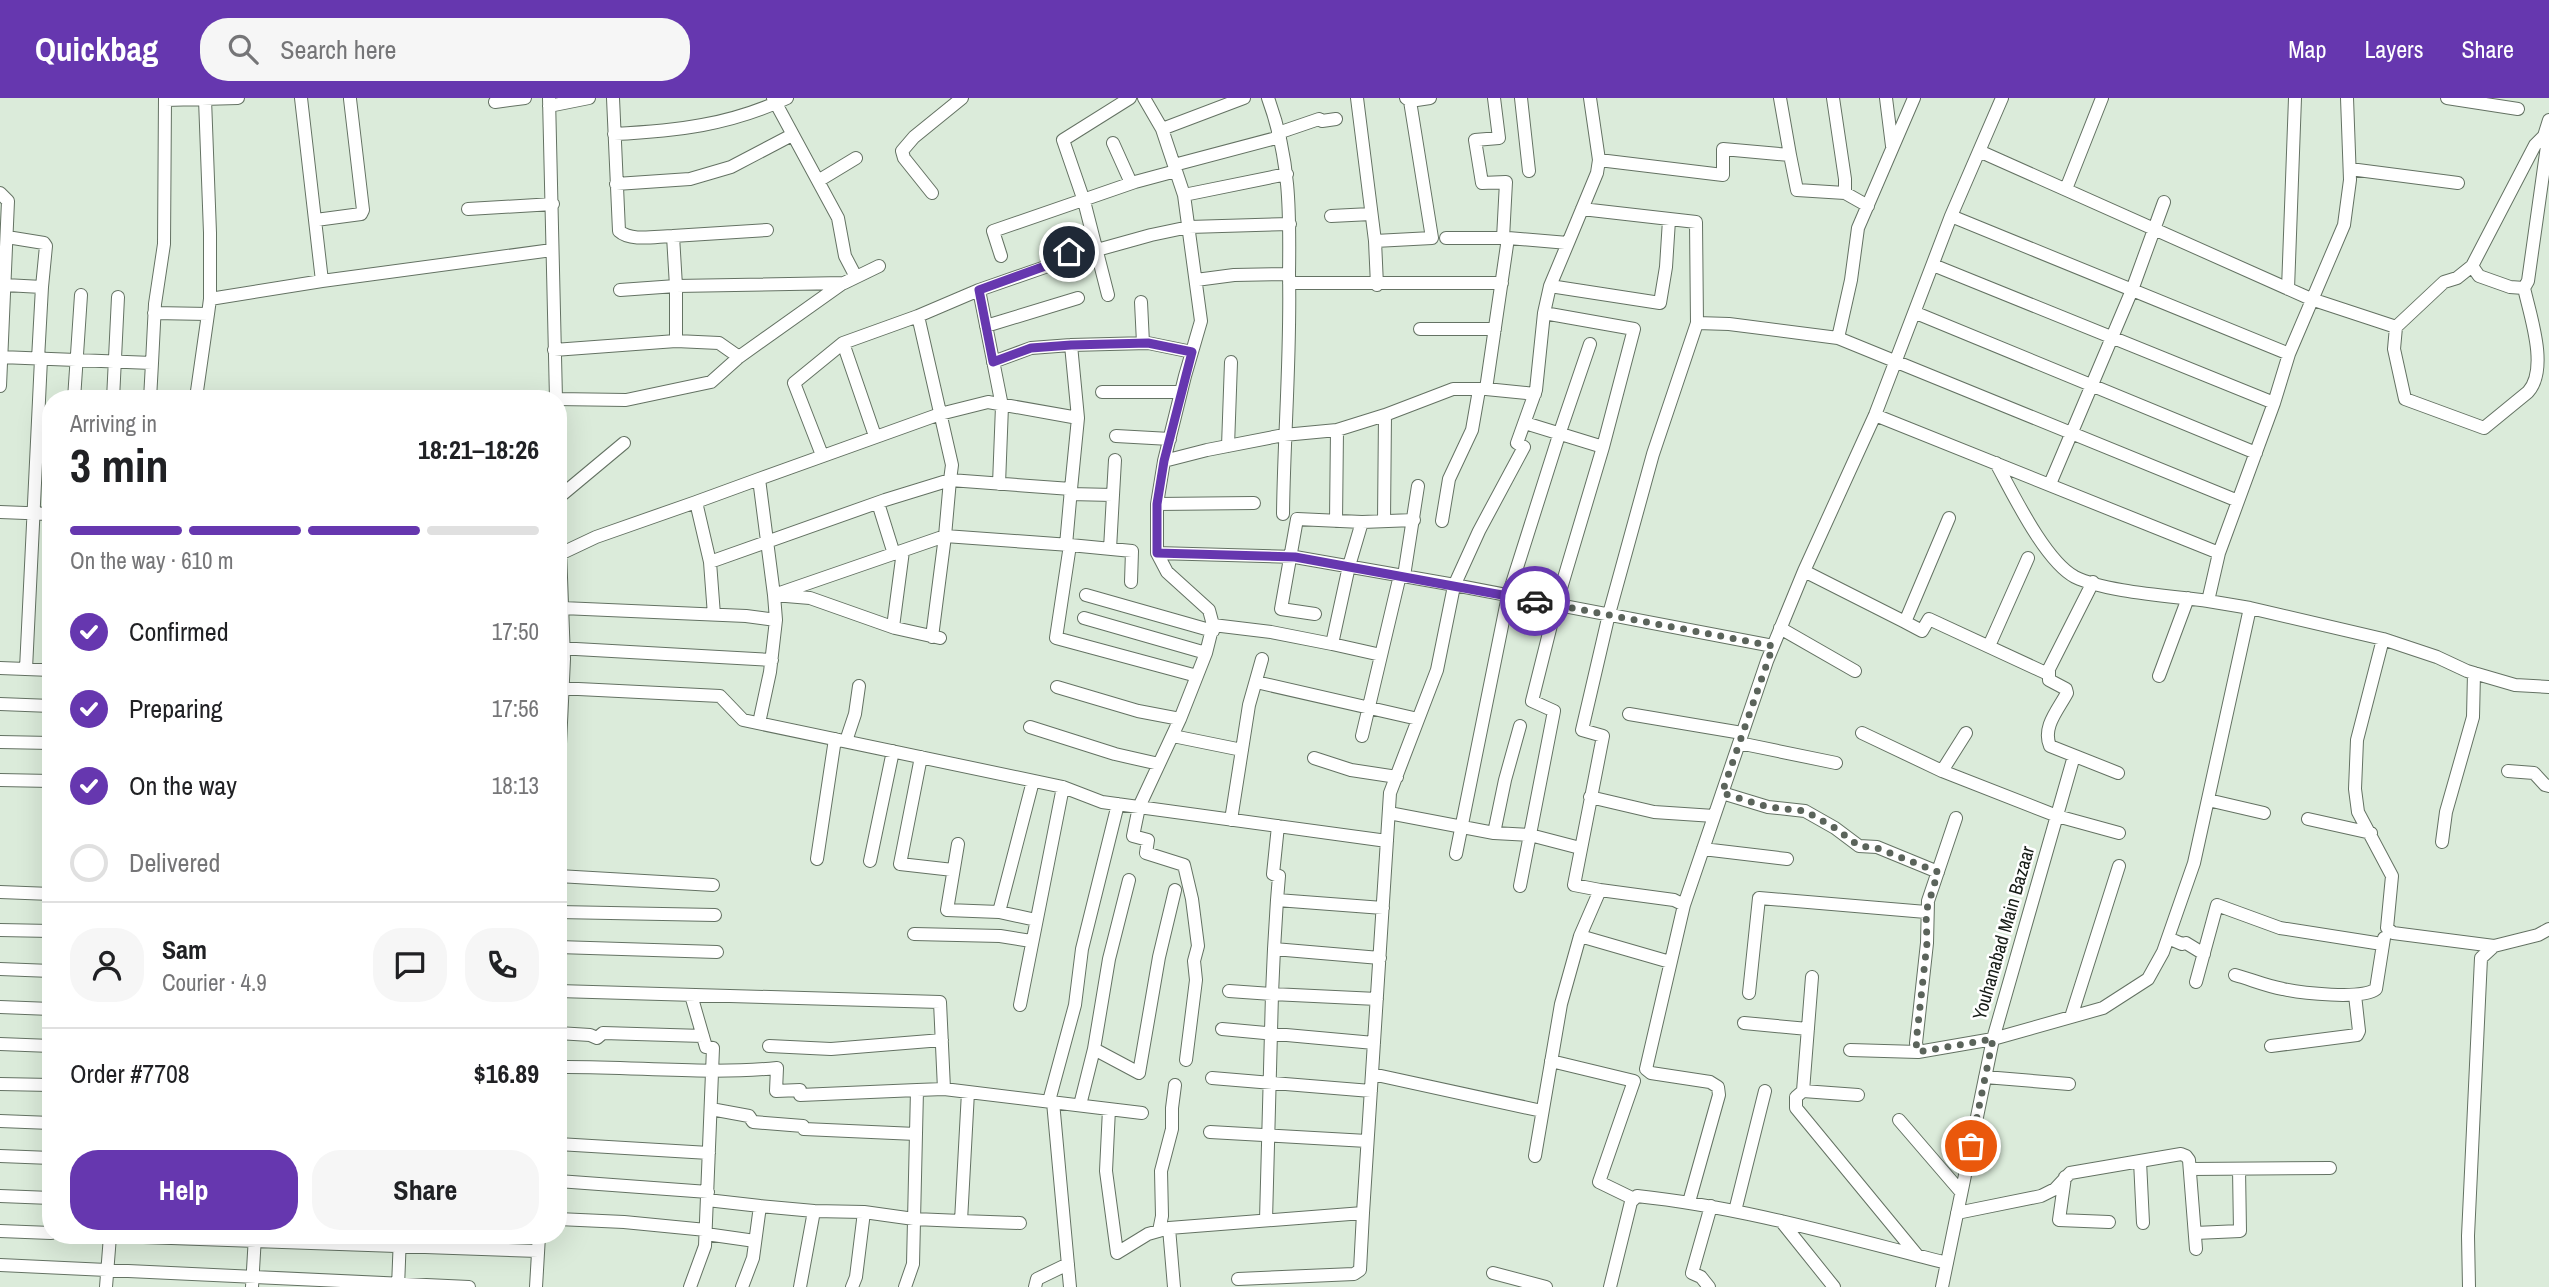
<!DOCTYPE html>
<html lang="en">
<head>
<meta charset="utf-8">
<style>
	body { margin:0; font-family:"Archivo Narrow",sans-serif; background:#f6f6f6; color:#202124; height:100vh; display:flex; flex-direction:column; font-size:26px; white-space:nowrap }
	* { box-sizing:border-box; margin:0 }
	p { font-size:23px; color:#757577 }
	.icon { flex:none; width:38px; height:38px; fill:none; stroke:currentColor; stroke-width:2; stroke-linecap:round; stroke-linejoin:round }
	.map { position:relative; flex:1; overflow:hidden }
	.sheet { position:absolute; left:42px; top:292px; width:525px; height:854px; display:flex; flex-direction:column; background:#fff; border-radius:28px; box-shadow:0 7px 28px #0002 }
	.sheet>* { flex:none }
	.pin { position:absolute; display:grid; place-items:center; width:60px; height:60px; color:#fff; margin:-30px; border:4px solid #fff; border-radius:50%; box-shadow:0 2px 7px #0007 }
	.courier { position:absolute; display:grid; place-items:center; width:70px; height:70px; margin:-35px; border:5px solid #6637af; border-radius:50%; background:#fff; color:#222; box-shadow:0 2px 9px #0007 }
	.head em { font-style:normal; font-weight:800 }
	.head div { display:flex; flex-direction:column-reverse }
	.head { display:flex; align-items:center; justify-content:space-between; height:119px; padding:0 28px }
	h1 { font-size:46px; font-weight:800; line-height:52px }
	.bar { display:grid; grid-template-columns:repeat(4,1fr); gap:10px 7px; align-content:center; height:84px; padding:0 28px }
	.bar i { height:9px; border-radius:5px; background:#e0e0e0 }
	.bar .selected { background:#6637af }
	.bar p { grid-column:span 4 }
	.line { display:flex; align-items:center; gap:18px; padding:0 28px; border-top:2px solid #e0e0e0 }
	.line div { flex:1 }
	.round { display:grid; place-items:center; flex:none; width:74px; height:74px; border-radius:28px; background:#f6f6f6 }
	ol { padding:0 28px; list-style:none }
	li { display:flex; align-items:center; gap:21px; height:77px }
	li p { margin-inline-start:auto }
	li .icon { padding:7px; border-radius:50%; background:#6637af; color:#fff; stroke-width:4 }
	li:last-child { color:#757577 }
	li i { width:38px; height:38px; border:4px solid #e0e0e0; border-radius:50% }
	.cta { display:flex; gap:14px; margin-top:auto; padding:14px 28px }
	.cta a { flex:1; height:80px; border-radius:28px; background:#6637af; color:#fff; font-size:28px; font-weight:800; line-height:80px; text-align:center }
	.cta a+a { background:#f6f6f6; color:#202124 }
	header { display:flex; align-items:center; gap:42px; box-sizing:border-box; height:98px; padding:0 35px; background:#6637af; color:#fff }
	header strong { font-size:33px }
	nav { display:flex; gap:38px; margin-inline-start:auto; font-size:24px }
	.search { width:490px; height:63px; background:#f6f6f6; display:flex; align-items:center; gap:18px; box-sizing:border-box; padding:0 24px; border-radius:28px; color:#757577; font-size:26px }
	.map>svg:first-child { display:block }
</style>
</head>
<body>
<header>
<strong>Quickbag</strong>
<div class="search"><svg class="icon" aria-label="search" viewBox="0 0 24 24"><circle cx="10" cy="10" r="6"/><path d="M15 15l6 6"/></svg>Search here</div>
<nav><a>Map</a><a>Layers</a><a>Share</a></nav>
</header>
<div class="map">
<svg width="2549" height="1189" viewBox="0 0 2549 1189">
	<rect width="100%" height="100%" fill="#dbebda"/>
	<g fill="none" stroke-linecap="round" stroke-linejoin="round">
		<g stroke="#647263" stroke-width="14">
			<path id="minor" d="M301 0 322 183
				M549 0 556 301
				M613 0 619 133C631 144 657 138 673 138
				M773 0 838 120 845 158 856 179
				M1144 0 1162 31 1184 97 1201 223 1185 278 1164 363 1157 406V455L1167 474 1209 512 1213 527 1206 555 1180 621 1139 709 1133 738 1148 742 1146 755 1184 767 1192 801 1198 848 1194 863 1196 882 1186 962
				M1357 0 1375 143 1377 187
				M1406 0 1410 3 1430 0
				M1494 0 1499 40 1475 42 1482 85 1506 84 1503 140
				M1521 0 1529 73
				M1780 0 1790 57
				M1833 0 1845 81V95L1868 108
				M1886 0 1892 48
				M1914 0 1858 130 1851 182 1838 240 2238 403
				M2347 0 2350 82 2344 127 2289 256 2274 305 2219 455 2208 503 2250 510 2383 541 2437 559 2467 573 2515 587 2549 589
				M2447 0 2518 11
				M205 1 210 135V201
				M165 2 238 0
				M495 4 525 0
				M549 8 589 0
				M1162 31 1244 0
				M1278 35 1319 21 1322 23 1336 21
				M614 36C676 33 730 27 787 0
				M1113 45 1131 85
				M1979 53 2311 201 2396 229
				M1599 62 1723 77V51L1790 57 1797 92 1845 95
				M1174 67 1280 39
				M2350 71 2458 85
				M818 83 856 60
				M616 86 690 81 731 69 792 37
				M2066 91 2102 0
				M0 95 8 103 0 288
				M932 95 904 60 902 53 914 39 962 0
				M1184 97 1287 76
				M468 111 553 106
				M1331 118 1371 116
				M1951 118 2289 256
				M316 122 361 116 363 112 350 1
				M1446 140H1508
				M1375 143 1432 140 1410 3
				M1097 152 1151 137 1189 129 1290 126
				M1001 158 993 133 1135 84 1176 73
				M1933 167 2274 305
				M2472 168 2479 178 2510 189 2524 190 2528 183 2547 48 2544 38
				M1196 182 1234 177 1289 176C1290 113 1290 60 1268 0
				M1289 185H1502
				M5 187 42 189 46 148 44 145 7 139
				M1550 188 1660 205 1666 169 1669 122
				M2524 190C2530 217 2549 271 2528 294L2484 330 2405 301 2394 251 2396 229 2444 184 2457 180 2472 168 2535 47 2544 38 2549 22
				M2288 191 2295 0
				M620 192 676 188 673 138 767 132
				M979 192 918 218 952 367 950 382 1071 391 1066 447
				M1108 197 1084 103 1063 42 1130 0
				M1141 204 1143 245
				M154 215 208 216 197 293 198 301
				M1544 215 1634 231 1603 349
				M1916 215 2256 355
				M208 216 210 201 322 183 552 152
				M1697 225 1729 226 1838 240
				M986 228 1078 200
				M1420 231H1495
				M676 243 719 245 739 259
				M843 245 918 218
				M1071 247 1078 320
				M554 252 676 243V188L844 185 879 168
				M0 259 152 265 150 301
				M38 261 42 189
				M993 264 1031 250 1071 247 1148 245 1192 254
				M152 265 155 206 164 146 165 0
				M1486 291 1508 140 1568 145 1597 75 1599 62 1590 0
				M1102 294H1181
				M74 301 81 197
				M113 301 118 199
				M556 301 626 302 711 284 739 259 843 185
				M1875 317 2219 455
				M1116 338 1170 341
				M1228 348 1231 264
				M822 357 794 285 843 245 875 338
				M1164 363 1207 352 1284 337 1337 332 1385 317
				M1996 365C2013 396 2045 463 2075 479 2105 494 2173 498 2208 503
				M999 386 1002 308 979 192 1048 168 1047 162 1068 154
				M2050 386 2132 192 2164 104
				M1070 396 1113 397 1110 451
				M1113 397 1115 362
				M558 398 564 561 558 688
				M558 400 624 345
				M878 405 894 456
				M1157 406 1254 405
				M0 414 51 416
				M1283 416C1284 336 1291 256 1289 176
				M1336 423 1337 332
				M1384 423 1385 317 1453 291H1486L1535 296
				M1442 423 1449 381 1472 332 1479 292
				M1157 455 1295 459 1449 486 1773 548
				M560 456 596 439 696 404
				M710 464 696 404 759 381
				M1804 473 1905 524 1949 420
				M1404 478 1418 388
				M1131 484 1132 453 1070 447 1056 540 1197 578
				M2093 484 2049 571V582L2066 591 2067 595C2058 612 2042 629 2050 648L2118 675
				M1086 497 1213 533
				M562 510 746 518 776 522 770 574 759 625
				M1315 516 1281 511 1297 421 1362 424
				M714 517 710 464 885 402 950 382 945 438 774 497 776 522
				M1084 520 1206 555
				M1905 524 1922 533 1929 521 2048 576
				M1213 527 1271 534 1332 546
				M893 529 903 453
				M1780 530 1855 573
				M932 539 945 438 1070 447
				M940 540 895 530 810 500 774 497 759 381 940 316 988 304 1078 320 1071 391
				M2383 541 2357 642 2355 691 2358 714 2392 778 2387 830 2393 835 2494 848
				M1989 548 2028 460
				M558 550 772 562
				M1381 557 1332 546 1349 468 1362 424 1414 422
				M0 570 51 572
				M26 571 41 261
				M2159 578 2188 500
				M1256 584 1418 621
				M1057 589 1138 613 1180 621
				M558 590 720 598 743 622 1063 689 1102 704 1387 743
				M0 606 51 608
				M1629 616 1742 635
				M1520 628 1505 682 1494 735 1530 737 1580 750
				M1030 629 1115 656 1159 666
				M1862 635 1942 673
				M1966 635 1942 673 2057 718 2119 735
				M1173 638 1242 652
				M1362 638 1400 477
				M846 643 855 616 859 588
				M0 644 51 645
				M1739 645 1836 665
				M921 659 900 766 953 772
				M1314 660 1351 672 1397 679
				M2508 673 2534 675 2545 687 2549 688
				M0 682 51 683
				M1033 683 999 814 1036 822
				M1722 695 1768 709 1805 713 1835 730 1859 748 1877 749 1938 774
				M1590 699 1654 714 1714 718
				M2208 702 2264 715
				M1389 715 1494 735
				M1956 720 1928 803 1927 845 1916 945 1918 954 1993 941 2103 910 2148 881 2163 854 2194 765 2250 510
				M2308 721 2371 735
				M1231 722 1249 607 1262 561
				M1278 728 1273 776 1279 778 1277 802 1383 810
				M2442 744 2446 714 2473 619 2474 575
				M958 746 947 812 999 814
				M1703 751 1787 761
				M1456 756 1508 498 1560 334 1590 246
				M817 761 835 641
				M870 763 893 653
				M558 778 713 787
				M1520 788 1554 613 1532 603 1556 507 1603 349 1525 325
				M1600 792 1674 802 1684 807
				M0 794 51 796
				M1277 802 1274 851 1380 860
				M558 814 715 817
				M0 832 51 833
				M914 836 1000 838 1031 843
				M1580 838 1670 864
				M2168 840 2182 846 2186 845 2204 856
				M558 849 717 854
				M1274 851 1272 896 1377 901
				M0 871 51 873
				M2235 877C2250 881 2266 888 2283 891 2301 895 2362 902 2376 891L2384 840
				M1812 879 1803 993 1796 999V1010L1917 1157
				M2196 884 2217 807 2280 830 2382 846
				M558 893 940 904 944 991 917 992 913 1166 905 1189
				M1229 893 1272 896 1266 1122
				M1749 895 1759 800 1926 814
				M1020 907 1063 689
				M0 909 51 911
				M2071 919 2119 768
				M1744 925 1808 931
				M1222 931 1374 945
				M558 935 590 937 597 940 603 935 703 938
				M0 946 51 948
				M769 948 831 951 942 942
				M2271 948 2357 937 2359 933 2355 897
				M1094 951 1139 975 1159 859 1175 792
				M1850 952 1918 954
				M1551 963 1634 983 1599 1084 1634 1101
				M558 969C631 968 705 977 777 970L776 993 800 992V997L917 992
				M1372 976 1542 1013
				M1985 979 2069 986
				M1212 980 1371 993
				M0 986 51 987
				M944 991 1142 1015
				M1803 993 1858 997
				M1049 1003 1075 907 1082 851 1118 706
				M1053 1004 1070 1189
				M1080 1007 1094 951 1109 861 1129 782
				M711 1011 749 1018 753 1024 803 1028 804 1031 916 1036
				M1109 1011 1106 1073 1117 1155 1148 1136 1169 1130 1363 1115 1390 695 1437 572 1454 488 1479 433 1524 349 1517 345 1536 292 1544 215 1550 188 1568 145
				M1899 1022 1961 1094
				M0 1023 51 1025
				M1210 1034 1367 1043
				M558 1046 709 1055
				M0 1058 51 1060
				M1535 1058 1561 906 1580 838 1600 792 1574 787 1603 638 1582 632 1609 516 1653 356 1697 225 1696 124 1582 111
				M2140 1063 2143 1125
				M2190 1071 2330 1070
				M2065 1079 2059 1122 2109 1124
				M558 1083 708 1094
				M0 1098 51 1100
				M707 1102 760 1108
				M1689 1104 1719 997 1718 989 1710 984 1651 975 1646 971 1684 807 1767 563 1804 473 1875 317 1951 118 2002 0
				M1735 1113 1765 993
				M1957 1115 2041 1098 2055 1091 2070 1075 2181 1056 2186 1058 2189 1062 2196 1151
				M558 1121 624 1124 706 1132
				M961 1123 1020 1125
				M1781 1123 1834 1189
				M1169 1130 1174 1189
				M0 1133 51 1135
				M1159 1133 1162 1118 1161 1073 1172 1031V1010L1175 987
				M2195 1135 2240 1133 2239 1071
				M706 1136 755 1143
				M115 1138 538 1153
				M0 1167 469 1189
				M1493 1175 1546 1189
				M1238 1181 1354 1176 1360 1172 1363 1115
				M106 1189 110 1138
				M252 1189 255 1138
				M398 1189 400 1138
				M536 1189 539 1138
				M690 1189 705 1148 713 950 706 949 691 897
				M742 1189 753 1160 760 1108 814 1113
				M800 1189 814 1113 864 1114
				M852 1189 856 1179 864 1114 914 1121 961 1123 968 994
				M1035 1189 1037 1181 1068 1166
				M1610 1189 1631 1104 1637 1098C1742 1109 1844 1139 1947 1165
				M1709 1189 1701 1179 1692 1175 1711 1108
				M1942 1189 1993 941 2074 658
				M2469 1189 2468 1138 2481 860 2494 848 2538 837 2549 831"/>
		</g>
		<use href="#minor" stroke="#fff" stroke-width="12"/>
	</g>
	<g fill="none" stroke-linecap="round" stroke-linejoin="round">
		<path stroke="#5b645b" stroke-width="7" stroke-dasharray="0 12.6" d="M1535 503 1773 548 1722 695 1768 709 1805 713 1835 730 1859 748 1877 750 1938 774 1926 814 1927 845 1916 945 1918 954 1993 941 1971 1048"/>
		<path stroke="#6637af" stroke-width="9" d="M1069 154 1047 162 1048 167 979 192 993 264 1031 250 1071 247 1148 245 1192 254 1164 363 1157 406V455L1295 459 1535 503"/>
	</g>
	<g text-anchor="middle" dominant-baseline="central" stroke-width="5" stroke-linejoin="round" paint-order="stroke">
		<g font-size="19" fill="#161c16" stroke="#fff">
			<text transform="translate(2003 835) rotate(-74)">Youhanabad Main Bazaar</text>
		</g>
	</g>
</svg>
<div class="pin" style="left:1971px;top:1048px;background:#ea580c"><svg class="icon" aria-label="bag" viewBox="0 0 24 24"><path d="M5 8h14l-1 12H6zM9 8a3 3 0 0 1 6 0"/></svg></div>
<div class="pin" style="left:1069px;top:154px;background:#1f2937"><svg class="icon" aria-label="home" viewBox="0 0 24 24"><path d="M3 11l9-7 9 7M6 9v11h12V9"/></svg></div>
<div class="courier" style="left:1535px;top:503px"><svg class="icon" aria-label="car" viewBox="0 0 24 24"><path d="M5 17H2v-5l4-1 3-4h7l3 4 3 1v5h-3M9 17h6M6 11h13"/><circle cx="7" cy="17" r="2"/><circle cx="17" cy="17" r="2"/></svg></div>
<section class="sheet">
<div class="head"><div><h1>3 min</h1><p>Arriving in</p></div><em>18:21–18:26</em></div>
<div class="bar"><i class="selected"></i><i class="selected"></i><i class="selected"></i><i></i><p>On the way · 610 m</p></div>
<ol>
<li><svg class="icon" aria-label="check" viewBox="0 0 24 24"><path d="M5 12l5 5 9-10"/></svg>Confirmed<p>17:50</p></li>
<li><svg class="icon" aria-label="check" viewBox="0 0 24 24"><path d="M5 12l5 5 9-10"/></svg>Preparing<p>17:56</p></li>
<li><svg class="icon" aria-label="check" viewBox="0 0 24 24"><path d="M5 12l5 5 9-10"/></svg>On the way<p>18:13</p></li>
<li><i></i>Delivered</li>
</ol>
<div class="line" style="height:126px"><a class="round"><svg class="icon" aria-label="person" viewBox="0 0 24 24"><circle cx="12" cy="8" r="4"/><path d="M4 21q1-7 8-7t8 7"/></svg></a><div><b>Sam</b><p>Courier · 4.9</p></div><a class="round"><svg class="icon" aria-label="chat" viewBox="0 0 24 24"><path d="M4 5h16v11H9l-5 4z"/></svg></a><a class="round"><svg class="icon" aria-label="phone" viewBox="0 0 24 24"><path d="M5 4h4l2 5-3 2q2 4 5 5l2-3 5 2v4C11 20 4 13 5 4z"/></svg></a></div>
<div class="line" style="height:91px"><div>Order #7708</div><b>$16.89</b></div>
<div class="cta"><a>Help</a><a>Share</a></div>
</section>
</div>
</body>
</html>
